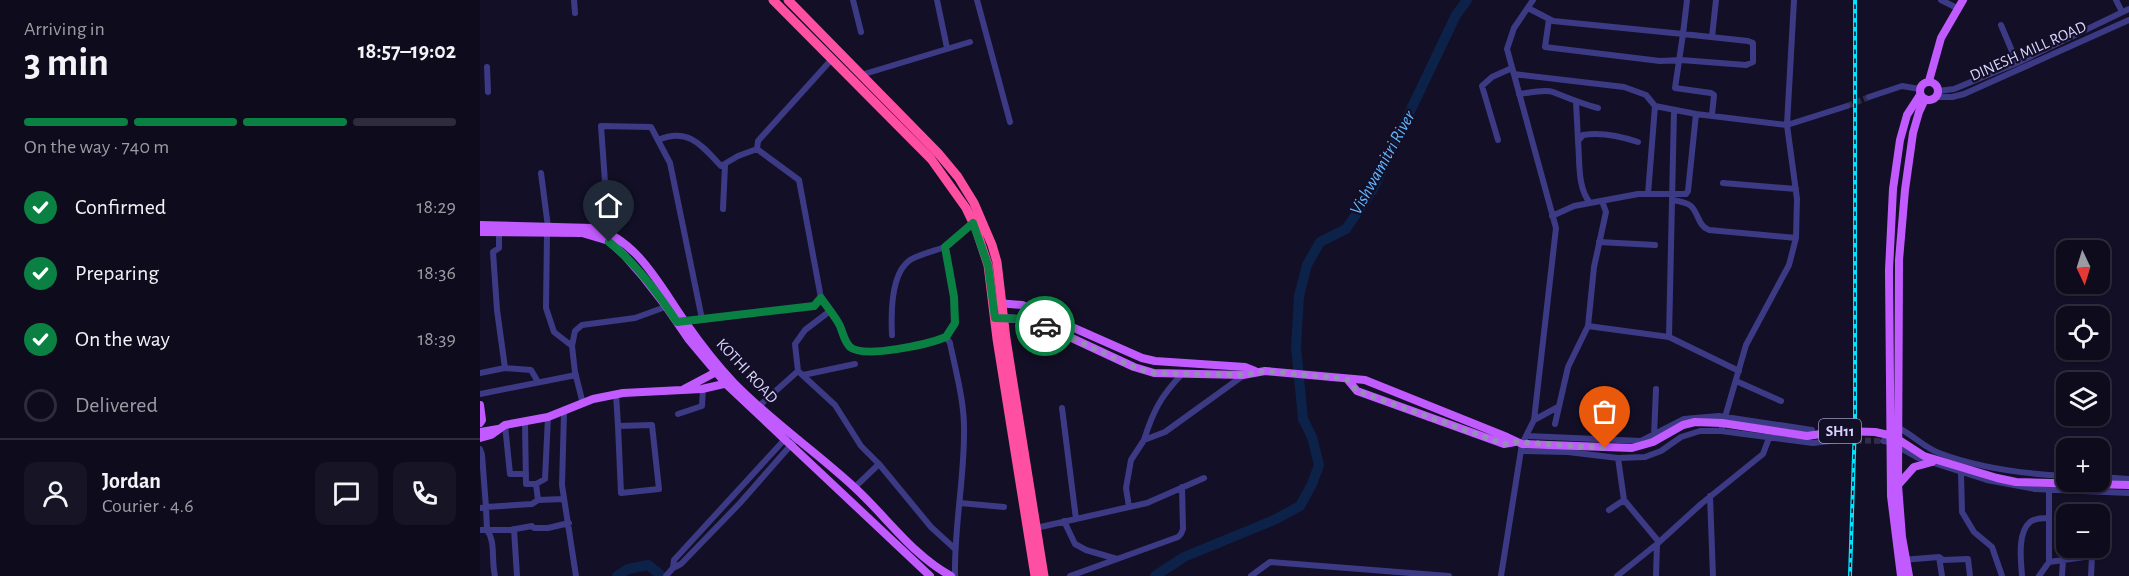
<!DOCTYPE html>
<html lang="en">
<head>
<meta charset="utf-8">
<style>
	body { margin:0; font-family:"Alegreya Sans",sans-serif; background:#171425; color:#f1f3f6; height:100vh; display:flex; flex-direction:column; font-size:22px; white-space:nowrap }
	* { box-sizing:border-box; margin:0 }
	p { font-size:20px; color:#9b9ba3 }
	.icon { flex:none; width:33px; height:33px; fill:none; stroke:currentColor; stroke-width:2; stroke-linecap:round; stroke-linejoin:round }
	.map { position:relative; flex:1; overflow:hidden }
	.side { display:flex; flex-direction:column; background:#0e0b1c; width:480px }
	.side>* { flex:none }
	.needle { width:39px; rotate:176deg }
	.tools { position:absolute; left:1576px; top:240px; display:grid; gap:12px }
	.tools a { display:grid; place-items:center; width:54px; height:54px; border-radius:12px; background:#0e0b1c; box-shadow:0 2px 4px #0004,0 0 0 2px #2e2b3b; font-size:30px }
	.pin { position:absolute; display:grid; place-items:center; width:51px; height:51px; color:#fff; margin:-62px -26px; border-radius:50% 50% 50% 0; rotate:-45deg; box-shadow:0 0 6px #0007 }
	.pin .icon { rotate:45deg }
	.courier { position:absolute; display:grid; place-items:center; width:60px; height:60px; margin:-30px; border:4px solid #0b8043; border-radius:50%; background:#fff; color:#222; box-shadow:0 2px 8px #0007 }
	.headline em { font-style:normal; font-weight:700 }
	.headline div { display:flex; flex-direction:column-reverse }
	.headline { display:flex; align-items:center; justify-content:space-between; height:102px; padding:0 24px }
	h1 { font-size:39px; font-weight:700; line-height:45px }
	.bar { display:grid; grid-template-columns:repeat(4,1fr); gap:9px 6px; align-content:center; height:72px; padding:0 24px }
	.bar i { height:8px; border-radius:4px; background:#2e2b3b }
	.bar .active { background:#0b8043 }
	.bar p { grid-column:span 4 }
	.line { display:flex; align-items:center; gap:15px; padding:0 24px; border-top:2px solid #2e2b3b }
	.line div { flex:1 }
	.round { display:grid; place-items:center; flex:none; width:63px; height:63px; border-radius:12px; background:#171425 }
	ol { padding:0 24px; list-style:none }
	li { display:flex; align-items:center; gap:18px; height:66px }
	li p { margin-inline-start:auto }
	li .icon { padding:6px; border-radius:50%; background:#0b8043; color:#fff; stroke-width:4 }
	li:last-child { color:#9b9ba3 }
	li i { width:33px; height:33px; border:3px solid #2e2b3b; border-radius:50% }
	main { display:flex; flex:1; min-height:0 }
	.map>svg:first-child { display:block }
</style>
</head>
<body>
<main>
<section class="side">
<div class="headline"><div><h1>3 min</h1><p>Arriving in</p></div><em>18:57–19:02</em></div>
<div class="bar"><i class="active"></i><i class="active"></i><i class="active"></i><i></i><p>On the way · 740 m</p></div>
<ol>
<li><svg class="icon" aria-label="check" viewBox="0 0 24 24"><path d="M5 12l5 5 9-10"/></svg>Confirmed<p>18:29</p></li>
<li><svg class="icon" aria-label="check" viewBox="0 0 24 24"><path d="M5 12l5 5 9-10"/></svg>Preparing<p>18:36</p></li>
<li><svg class="icon" aria-label="check" viewBox="0 0 24 24"><path d="M5 12l5 5 9-10"/></svg>On the way<p>18:39</p></li>
<li><i></i>Delivered</li>
</ol>
<div class="line" style="height:108px"><a class="round"><svg class="icon" aria-label="person" viewBox="0 0 24 24"><circle cx="12" cy="8" r="4"/><path d="M4 21q1-7 8-7t8 7"/></svg></a><div><b>Jordan</b><p>Courier · 4.6</p></div><a class="round"><svg class="icon" aria-label="chat" viewBox="0 0 24 24"><path d="M4 5h16v11H9l-5 4z"/></svg></a><a class="round"><svg class="icon" aria-label="phone" viewBox="0 0 24 24"><path d="M5 4h4l2 5-3 2q2 4 5 5l2-3 5 2v4C11 20 4 13 5 4z"/></svg></a></div>
</section>
<div class="map">
<svg width="1649" height="576" viewBox="0 0 1649 576">
	<rect width="100%" height="100%" fill="#130f26"/>
	<g fill="none" stroke-linecap="round" stroke-linejoin="round">
		<path stroke="#0c2248" stroke-width="10" d="M137 576 148 569 168 565 182 576
			M675 576 704 557 794 520 820 506 832 484 839 465 832 437 823 419 816 347 819 296 827 265 840 242 866 229 892 191 976 15 987 0"/>
		<path stroke="#312d47" stroke-width="6" stroke-dasharray="6 3" stroke-linecap="butt" d="M1367 106 1389 97
			M1358 440 1403 441"/>
		<path stroke="#3d3a85" stroke-width="6" d="M94 0 95 13
			M373 0 381 32
			M457 0 467 48
			M497 0 530 122
			M1461 0 1477 8
			M1636 0 1642 12
			M1048 8 1073 21 1203 34 1207 0
			M1069 19 1065 47 1180 61 1201 60 1266 65 1273 62V43L1268 41 1203 34 1195 88 1231 93 1234 95 1232 115
			M1521 25 1537 63
			M1232 37 1236 0
			M7 67 8 92
			M1034 74 1144 87 1166 95 1175 106 1216 114 1307 125 1367 106
			M381 75 490 42
			M1459 91 1474 89 1537 63 1649 9
			M1039 94C1049 93 1064 89 1073 92 1088 98 1102 104 1118 108
			M1389 97 1422 86 1440 89
			M1456 97H1472L1484 94 1649 20
			M1096 102 1098 140
			M178 140C209 127 222 146 241 166L258 156 277 149
			M1018 140 1002 86 1012 77 1032 68
			M61 173 68 227
			M1243 183 1316 189
			M1168 194 1175 106
			M1192 200C1198 201 1206 202 1211 206 1219 214 1218 226 1229 230L1316 238
			M1110 203C1097 187 1100 161 1098 141L1103 135C1121 132 1140 136 1158 142
			M243 209 245 165
			M1072 216 1094 206 1158 194H1206L1208 191 1216 114
			M67 234 66 308 74 332 92 346 95 372 103 404
			M129 238 121 126 171 127 190 163 222 319
			M1119 242 1175 245
			M341 298C347 307 355 316 360 326 363 333 364 341 370 347 384 359 449 344 466 337
			M350 311 325 330 315 344 318 371 355 405 381 446 399 464 375 487
			M204 322 334 306 341 298 319 180 277 149 278 141 352 59
			M1108 326 1114 267 1126 212 1122 201
			M412 335C411 315 410 274 430 260 440 254 454 251 465 247
			M1189 337 1259 371
			M92 346 95 331 102 325 155 318 188 306
			M25 368 51 370 58 382
			M0 373 25 368 17 310 13 252 19 248V232
			M323 375 375 364
			M1256 381 1301 401
			M0 394 96 375
			M136 394 138 426 172 425 179 489 141 493 138 426
			M279 406 318 371
			M582 408 596 519
			M84 413 82 485 96 576
			M198 414 222 406 223 388
			M1054 420 1078 407
			M45 422 46 484H56L58 500 84 499
			M1075 424 1088 367 1108 326 1189 337 1194 110
			M25 425 30 474H46
			M1415 426C1431 433 1443 447 1459 453 1499 468 1544 474 1587 476
			M1241 431 1266 345 1309 265 1316 238 1317 199 1307 125 1314 0
			M1048 436 1161 441 1204 419 1239 416 1332 430
			M1174 436 1176 389
			M664 440C673 411 681 396 702 374
			M1403 441 1410 442 1438 458 1507 480 1555 489 1649 493
			M0 449 2 455 6 507 52 504 58 500
			M1041 451 1088 452 1138 458 1165 457 1181 451 1201 437 1220 431H1241L1333 443 1358 440
			M1138 458 1144 500 1179 542
			M399 464 451 527 474 548
			M1481 473 1482 512 1494 532 1512 547 1522 576
			M1620 477 1649 479
			M56 484 65 479 68 417
			M1230 496 1233 576
			M480 503 524 507
			M649 507 646 488 651 460 664 440 685 432 764 375
			M0 508 6 507 7 530H0
			M1129 510 1144 500
			M584 521 595 544 606 550 637 559
			M556 528 667 503 724 478
			M34 529 37 576
			M1459 557 1462 576
			M1422 560 1459 557 1463 560 1488 559 1490 576
			M1569 562V490
			M193 568 194 560 306 438
			M15 576C11 560 16 542 7 530H30L52 526 54 528H68L89 523
			M186 576 193 568 201 564 260 503 317 438
			M475 576C474 528 484 481 484 434 485 403 476 373 470 343L466 337 475 323 474 297 465 247 493 223
			M590 576 698 537 701 534 703 529 702 487
			M771 576 790 562 969 576
			M1021 576 1042 444 1054 420 1076 228 1027 49 1034 28 1053 0
			M1137 576 1177 544 1221 504 1283 454 1289 438
			M1176 576 1177 544
			M1542 576C1541 561 1537 533 1550 522 1555 518 1563 518 1569 518
			M1559 576 1569 562 1612 556 1611 576
			M1582 576 1583 560"/>
		<path stroke="#c25bff" stroke-width="8" d="M1449 81 1461 38 1483 0
			M1440 91a9 9 0 1 1 18 0a9 9 0 1 1-18 0Z
			M0 225 113 228C158 239 181 288 206 323 220 343 237 365 254 383 291 421 335 451 374 487 406 516 432 555 471 576
			M0 232 102 233 129 241 144 255 164 278 185 305 209 340 246 384 450 576
			M518 303 542 305 662 358 675 361 765 367 775 371
			M519 318 553 320 654 367 674 373 763 375 785 371 885 380 1027 437 1042 444 1069 445
			M868 380 877 391 1024 444 1035 442
			M204 389 238 371
			M0 405 2 420 0 423
			M0 432 18 429
			M0 438 11 435 25 425 68 417 113 399 143 393 222 389 248 383
			M1418 485 1434 467 1452 462
			M1421 576 1411 496 1409 270 1413 189 1420 140 1427 115 1440 95
			M1429 576 1422 537 1418 485 1419 260 1425 190 1433 133 1439 112 1445 99"/>
		<path stroke="#ff4fa3" stroke-width="9" d="M293 0 451 159 486 208 496 229 508 265 517 339 555 576
			M308 0 458 153 478 177 494 203 512 245 517 262 526 339 564 576"/>
		<g stroke="#00e5ff" stroke-width="4">
			<path id="rail" d="M1370 576 1375 423V0"/>
		</g>
		<use href="#rail" stroke="#130f26" stroke-width="1.5" stroke-dasharray="4.5" stroke-linecap="butt"/>
		<path stroke="#c25bff" stroke-width="8" d="M1069 445 1152 448 1173 442 1203 425 1215 422 1242 423 1327 436 1361 431 1395 432 1413 436 1444 456 1517 478 1536 482 1649 485"/>
	</g>
	<g fill="none" stroke-linecap="round" stroke-linejoin="round">
		<path stroke="#948fb3" stroke-width="6" stroke-dasharray="0 10.8" d="M565 326 654 367 674 373 764 375 785 371 859 378 868 380 877 391 1024 444 1035 442 1125 448"/>
		<path stroke="#0b8043" stroke-width="8" d="M129 242C156 263 178 293 197 322L334 306 341 298C347 307 355 316 360 326 363 333 364 341 370 347 384 359 449 344 466 337L475 323 474 297 465 247 493 223 508 265 515 318 548 319 565 326"/>
	</g>
	<g text-anchor="middle" dominant-baseline="central" stroke-width="4.5" stroke-linejoin="round" paint-order="stroke">
		<rect fill="#130f26" stroke="#9e99be" stroke-width="1.5" x="1339" y="419" width="42" height="24" rx="4.5"/>
		<g font-size="15" font-weight="bold" fill="#d9d4ff">
			<text x="1360" y="431">SH11</text>
		</g>
		<g font-size="16" fill="#d9d4ff" stroke="#130f26">
			<text transform="translate(1548 51) rotate(-24)">DINESH MILL ROAD</text>
			<text transform="translate(267 371) rotate(47)">KOTHI ROAD</text>
		</g>
		<g font-size="18" font-style="italic" fill="#62b6ff" stroke="#130f26">
			<text transform="translate(903 163) rotate(-61)">Vishwamitri River</text>
		</g>
	</g>
</svg>
<div class="tools">
<a><svg class="needle" viewBox="-14 -14 28 28"><path d="M0-13l5 13h-10z" fill="#e53935"/><path d="M0 13l5-13h-10z" fill="#9b9ba3"/></svg></a>
<a><svg class="icon" aria-label="locate" viewBox="0 0 24 24"><circle cx="12" cy="12" r="6"/><path d="M12 2v4M12 18v4M2 12h4M18 12h4"/></svg></a>
<a><svg class="icon" aria-label="layers" viewBox="0 0 24 24"><path d="M12 4l9 5-9 5-9-5zM3 14l9 5 9-5"/></svg></a>
<a>+</a>
<a>−</a>
</div>
<div class="pin" style="left:1125px;top:448px;background:#ea580c"><svg class="icon" aria-label="bag" viewBox="0 0 24 24"><path d="M5 8h14l-1 12H6zM9 8a3 3 0 0 1 6 0"/></svg></div>
<div class="pin" style="left:129px;top:242px;background:#1f2937"><svg class="icon" aria-label="home" viewBox="0 0 24 24"><path d="M3 11l9-7 9 7M6 9v11h12V9"/></svg></div>
<div class="courier" style="left:565px;top:326px"><svg class="icon" aria-label="car" viewBox="0 0 24 24"><path d="M5 17H2v-5l4-1 3-4h7l3 4 3 1v5h-3M9 17h6M6 11h13"/><circle cx="7" cy="17" r="2"/><circle cx="17" cy="17" r="2"/></svg></div>
</div>
</main>
</body>
</html>
